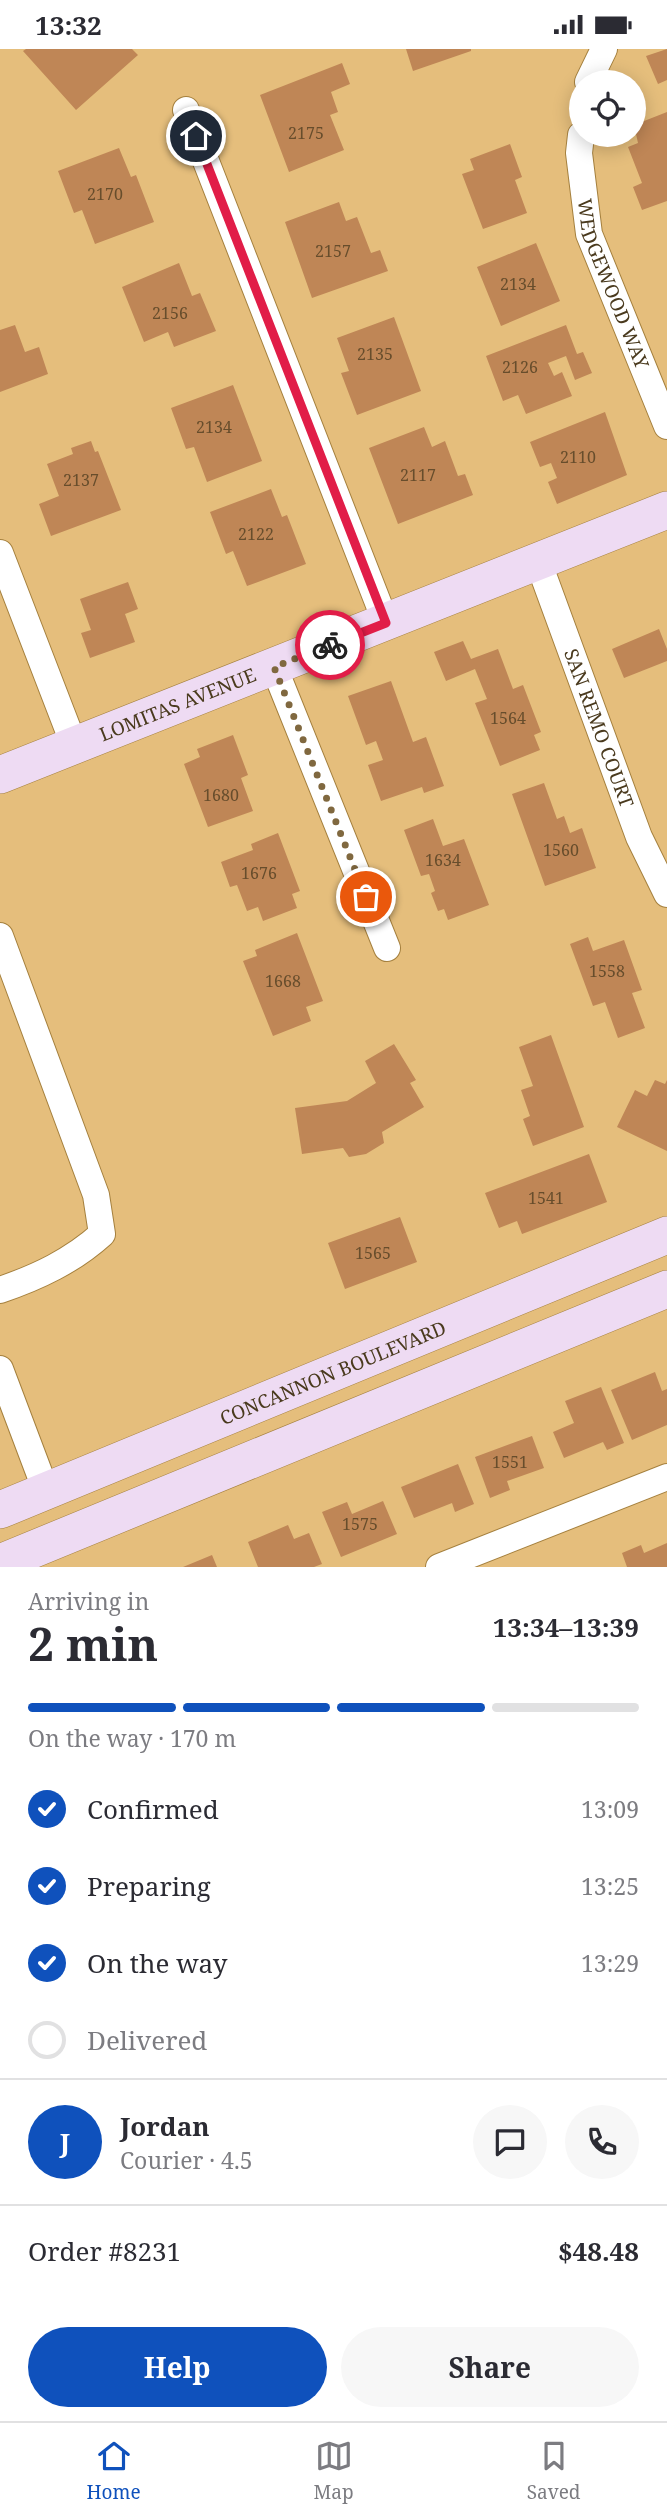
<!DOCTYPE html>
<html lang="en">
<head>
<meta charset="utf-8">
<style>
	body { margin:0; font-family:"Noto Serif",serif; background:#f7f7f7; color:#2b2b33; height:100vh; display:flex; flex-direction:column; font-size:26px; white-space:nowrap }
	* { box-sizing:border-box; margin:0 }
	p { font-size:23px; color:#7c7c81 }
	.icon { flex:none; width:38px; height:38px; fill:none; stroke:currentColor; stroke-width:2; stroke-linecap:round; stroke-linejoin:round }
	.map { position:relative; height:1518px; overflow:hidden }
	.sheet { display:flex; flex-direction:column; background:#fff; flex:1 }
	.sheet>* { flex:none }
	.fabs { position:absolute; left:569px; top:21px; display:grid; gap:14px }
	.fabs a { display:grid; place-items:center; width:77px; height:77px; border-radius:50%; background:#fff; box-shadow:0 4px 18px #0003; font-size:35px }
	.pin { position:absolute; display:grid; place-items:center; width:60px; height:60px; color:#fff; margin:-30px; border:4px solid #fff; border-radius:50%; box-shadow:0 2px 7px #0007 }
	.courier { position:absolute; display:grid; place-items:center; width:70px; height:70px; margin:-35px; border:5px solid #e11d48; border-radius:50%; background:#fff; color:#222; box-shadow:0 2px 9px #0007 }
	.headline em { font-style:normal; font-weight:700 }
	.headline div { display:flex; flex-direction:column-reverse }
	.headline { display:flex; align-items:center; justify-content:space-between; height:119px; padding:0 28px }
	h1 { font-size:46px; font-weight:700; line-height:52px }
	.bar { display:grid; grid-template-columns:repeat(4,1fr); gap:10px 7px; align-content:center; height:84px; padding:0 28px }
	.bar i { height:9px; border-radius:5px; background:#e1e1e2 }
	.bar .current { background:#0f51bc }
	.bar p { grid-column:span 4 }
	.line { display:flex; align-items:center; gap:18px; padding:0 28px; border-top:2px solid #e1e1e2 }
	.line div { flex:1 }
	.round { display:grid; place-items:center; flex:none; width:74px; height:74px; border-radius:37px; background:#f7f7f7 }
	ol { padding:0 28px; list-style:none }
	li { display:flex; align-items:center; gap:21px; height:77px }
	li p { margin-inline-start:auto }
	li .icon { padding:7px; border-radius:50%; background:#0f51bc; color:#fff; stroke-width:4 }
	li:last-child { color:#7c7c81 }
	li i { width:38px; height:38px; border:4px solid #e1e1e2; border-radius:50% }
	.primary-button { display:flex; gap:14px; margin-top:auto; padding:14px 28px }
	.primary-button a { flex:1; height:80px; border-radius:42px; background:#0f51bc; color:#fff; font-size:28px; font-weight:700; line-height:80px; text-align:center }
	.primary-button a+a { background:#f7f7f7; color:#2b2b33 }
	.status { display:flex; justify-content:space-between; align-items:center; height:49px; padding:0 35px; background:#fff; direction:ltr }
	.status svg { height:19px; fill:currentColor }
	.menu { display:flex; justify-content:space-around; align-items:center; height:98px; border-top:2px solid #e1e1e2; background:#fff; font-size:19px; color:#7c7c81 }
	.menu a { display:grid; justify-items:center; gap:4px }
	.menu .current { color:#0f51bc }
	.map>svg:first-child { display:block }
</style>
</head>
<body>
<div class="status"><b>13:32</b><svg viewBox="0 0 49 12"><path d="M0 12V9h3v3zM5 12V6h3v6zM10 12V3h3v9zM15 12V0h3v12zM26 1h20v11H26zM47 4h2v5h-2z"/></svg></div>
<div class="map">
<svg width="667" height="1518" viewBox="0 0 667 1518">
	<rect width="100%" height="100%" fill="#e5be7c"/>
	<path fill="#bf8656" d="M26 0H132L138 6 76 61 23 2Z
		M406 0H471V2L413 22Z
		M667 0V31L658 35 646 7Z
		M342 14 350 35 331 43 338 63 330 66 344 101 289 123 260 46Z
		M667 63V152L642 161 633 138 642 134 628 98 638 94 634 76Z
		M510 95 522 128 515 131 527 164 483 180 462 125 474 121 470 110Z
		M119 99 131 128 136 126 154 173 95 195 82 161 74 164 58 122Z
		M339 153 346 172 357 168 371 204 380 201 388 222 312 249 285 173Z
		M536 194 560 252 501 277 477 218Z
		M179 214 192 247 200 244 216 282 174 298 168 283 144 293 122 238Z
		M394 268 421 342 357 366 341 324 349 322 337 289Z
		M15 276 25 303 39 298 48 325 0 343V281Z
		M566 276 577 305 583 303 592 324 575 331 566 307 548 314 554 327 562 323 572 347 526 365 518 346 503 352 486 307Z
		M233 336 262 412 207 433 194 398 186 400 171 359Z
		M605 363 627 426 557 455 548 433 557 429 551 414 540 418 530 393Z
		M424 378 432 398 445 392 458 427 465 425 473 446 398 475 369 399Z
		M91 392 95 403 98 402 121 461 51 487 39 455 59 447 47 415 73 405 71 399Z
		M271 440 282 468 287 466 306 515 247 537 233 502 226 505 210 463Z
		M128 533 138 560 125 565 135 593 90 609 81 584 91 581 80 550Z
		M659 580 667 600V612L624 629 612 600Z
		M463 592 471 610 498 600 513 640 523 636 541 683 534 686 540 701 500 717 475 654 487 650 475 620 446 632 434 603Z
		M391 632 413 693 426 688 444 737 424 744 422 738 381 752 368 716 383 711 376 692 366 696 348 647Z
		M233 686 248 726 241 729 253 762 208 778 184 715 200 708 197 700Z
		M544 734 557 770 564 767 570 784 582 779 596 819 545 837 512 745Z
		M433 770 443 797 464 790 489 856 448 871 444 860 438 862 431 844 435 842 429 825 421 827 404 781Z
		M278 784 300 842 292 845 297 859 263 872 258 858 247 862 237 836 230 838 221 813 253 801 251 795Z
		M297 884 323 952 306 958 311 972 273 987 243 912 257 907 255 901Z
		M588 888 593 902 624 891 642 941 632 944 645 979 618 989 605 953 593 957 570 895Z
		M551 986 584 1078 533 1097 523 1070 530 1067 521 1041 533 1037 519 998Z
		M394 995 416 1031 410 1034 424 1058 382 1083 384 1094 366 1105 349 1108 343 1099 302 1105 295 1059 347 1052 376 1034 365 1012Z
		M655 1031 665 1035 667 1031V1102L617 1078 635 1041 647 1047Z
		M589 1105 607 1153 522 1185 517 1172 499 1179 485 1144Z
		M400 1168 417 1213 345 1240 328 1194Z
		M655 1323 662 1342 667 1340V1376L632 1391 611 1341Z
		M601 1338 624 1394 607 1401 603 1393 564 1409 553 1383 574 1374 565 1352Z
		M532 1387 544 1419 507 1432 510 1441 490 1449 475 1408Z
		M458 1415 474 1455 455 1463 452 1454 414 1469 401 1438Z
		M383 1452 397 1485 341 1508 322 1463 347 1453 352 1465Z
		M288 1476 294 1490 309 1484 322 1515 314 1518H258L248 1493Z
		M667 1494V1518H627L622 1504 641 1496 644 1504Z
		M212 1506 217 1518H183Z"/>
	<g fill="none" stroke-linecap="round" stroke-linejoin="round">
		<g stroke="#a5803e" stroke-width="28">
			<g id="street">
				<path d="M588 33 604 0"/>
				<path d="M186 61 386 574"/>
				<path id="s1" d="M581 86 579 104 589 185 667 377"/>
				<path d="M0 504 74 696"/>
				<path id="s2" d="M538 512 639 788 667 845"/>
				<path d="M274 618 387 899"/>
				<path d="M0 887 96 1146 102 1185C72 1212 38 1228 0 1241"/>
				<path d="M0 1320 46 1442"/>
				<path d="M439 1518 667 1428"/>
			</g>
		</g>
		<g stroke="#a5803e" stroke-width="38">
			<g id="secondary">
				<path id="s3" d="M0 726 667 461"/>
				<path id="s4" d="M0 1461 667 1186"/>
				<path d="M0 1514 667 1240"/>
			</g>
		</g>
		<use href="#street" stroke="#fff" stroke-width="26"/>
		<use href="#secondary" stroke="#eedbf3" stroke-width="37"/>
	</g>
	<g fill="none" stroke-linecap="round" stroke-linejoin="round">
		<path stroke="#80683f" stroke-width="7" stroke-dasharray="0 12.6" d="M330 596 274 618 366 848"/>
		<path stroke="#e11d48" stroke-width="9" d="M196 87 386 574 330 596"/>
	</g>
	<g text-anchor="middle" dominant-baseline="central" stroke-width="5" stroke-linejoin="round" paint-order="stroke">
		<g font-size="16" fill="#674d2c">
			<text x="306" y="84">2175</text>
			<text x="105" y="145">2170</text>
			<text x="333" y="202">2157</text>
			<text x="518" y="235">2134</text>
			<text x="170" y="264">2156</text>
			<text x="375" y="305">2135</text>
			<text x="520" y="318">2126</text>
			<text x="214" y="378">2134</text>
			<text x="578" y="408">2110</text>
			<text x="418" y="426">2117</text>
			<text x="81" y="431">2137</text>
			<text x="256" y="485">2122</text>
			<text x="508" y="669">1564</text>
			<text x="221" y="746">1680</text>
			<text x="561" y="801">1560</text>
			<text x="443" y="811">1634</text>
			<text x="259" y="824">1676</text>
			<text x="607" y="922">1558</text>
			<text x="283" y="932">1668</text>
			<text x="546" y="1149">1541</text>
			<text x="373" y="1204">1565</text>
			<text x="510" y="1413">1551</text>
			<text x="360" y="1475">1575</text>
		</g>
		<g font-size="19" fill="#4a3a1e" stroke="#f2cb88">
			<text stroke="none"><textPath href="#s1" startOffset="154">WEDGEWOOD WAY</textPath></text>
			<text stroke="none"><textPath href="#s3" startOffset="191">LOMITAS AVENUE</textPath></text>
			<text stroke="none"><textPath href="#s2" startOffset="178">SAN REMO COURT</textPath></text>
			<text stroke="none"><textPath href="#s4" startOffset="360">CONCANNON BOULEVARD</textPath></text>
		</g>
	</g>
</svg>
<div class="fabs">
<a><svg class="icon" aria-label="locate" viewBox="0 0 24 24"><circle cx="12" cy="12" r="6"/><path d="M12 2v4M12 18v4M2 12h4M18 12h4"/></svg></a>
</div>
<div class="pin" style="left:366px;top:848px;background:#ea580c"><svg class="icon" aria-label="bag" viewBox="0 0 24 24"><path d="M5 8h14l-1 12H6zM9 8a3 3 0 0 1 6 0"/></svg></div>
<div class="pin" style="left:196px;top:87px;background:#1f2937"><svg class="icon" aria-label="home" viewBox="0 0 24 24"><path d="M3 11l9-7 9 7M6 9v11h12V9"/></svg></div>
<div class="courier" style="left:330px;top:596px"><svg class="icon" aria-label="bike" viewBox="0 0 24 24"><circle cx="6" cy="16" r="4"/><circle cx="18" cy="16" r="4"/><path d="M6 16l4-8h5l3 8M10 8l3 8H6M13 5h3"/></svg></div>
</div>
<section class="sheet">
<div class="headline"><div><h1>2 min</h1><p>Arriving in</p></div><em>13:34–13:39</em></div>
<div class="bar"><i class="current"></i><i class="current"></i><i class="current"></i><i></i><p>On the way · 170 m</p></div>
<ol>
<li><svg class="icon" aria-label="check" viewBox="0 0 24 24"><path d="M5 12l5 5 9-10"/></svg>Confirmed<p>13:09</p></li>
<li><svg class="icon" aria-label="check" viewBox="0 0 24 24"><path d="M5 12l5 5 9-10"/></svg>Preparing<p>13:25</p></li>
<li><svg class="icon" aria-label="check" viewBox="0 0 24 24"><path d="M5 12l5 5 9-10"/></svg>On the way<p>13:29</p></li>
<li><i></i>Delivered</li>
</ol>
<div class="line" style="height:126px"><b class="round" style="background:#0f51bc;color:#fff">J</b><div><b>Jordan</b><p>Courier · 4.5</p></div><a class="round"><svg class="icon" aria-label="chat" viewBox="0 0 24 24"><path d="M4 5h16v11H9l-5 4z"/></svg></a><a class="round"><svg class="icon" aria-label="phone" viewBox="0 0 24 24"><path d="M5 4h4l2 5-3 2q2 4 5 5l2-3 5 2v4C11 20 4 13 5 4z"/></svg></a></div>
<div class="line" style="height:91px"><div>Order #8231</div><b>$48.48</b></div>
<div class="primary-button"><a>Help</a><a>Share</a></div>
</section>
<nav class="menu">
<a class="current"><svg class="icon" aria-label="home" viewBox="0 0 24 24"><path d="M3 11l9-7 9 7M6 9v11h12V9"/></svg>Home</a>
<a><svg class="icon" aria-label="map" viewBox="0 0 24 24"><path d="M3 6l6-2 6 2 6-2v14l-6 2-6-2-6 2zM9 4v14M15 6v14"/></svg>Map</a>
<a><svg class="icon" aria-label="saved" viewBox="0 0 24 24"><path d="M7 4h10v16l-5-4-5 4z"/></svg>Saved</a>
</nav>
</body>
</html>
